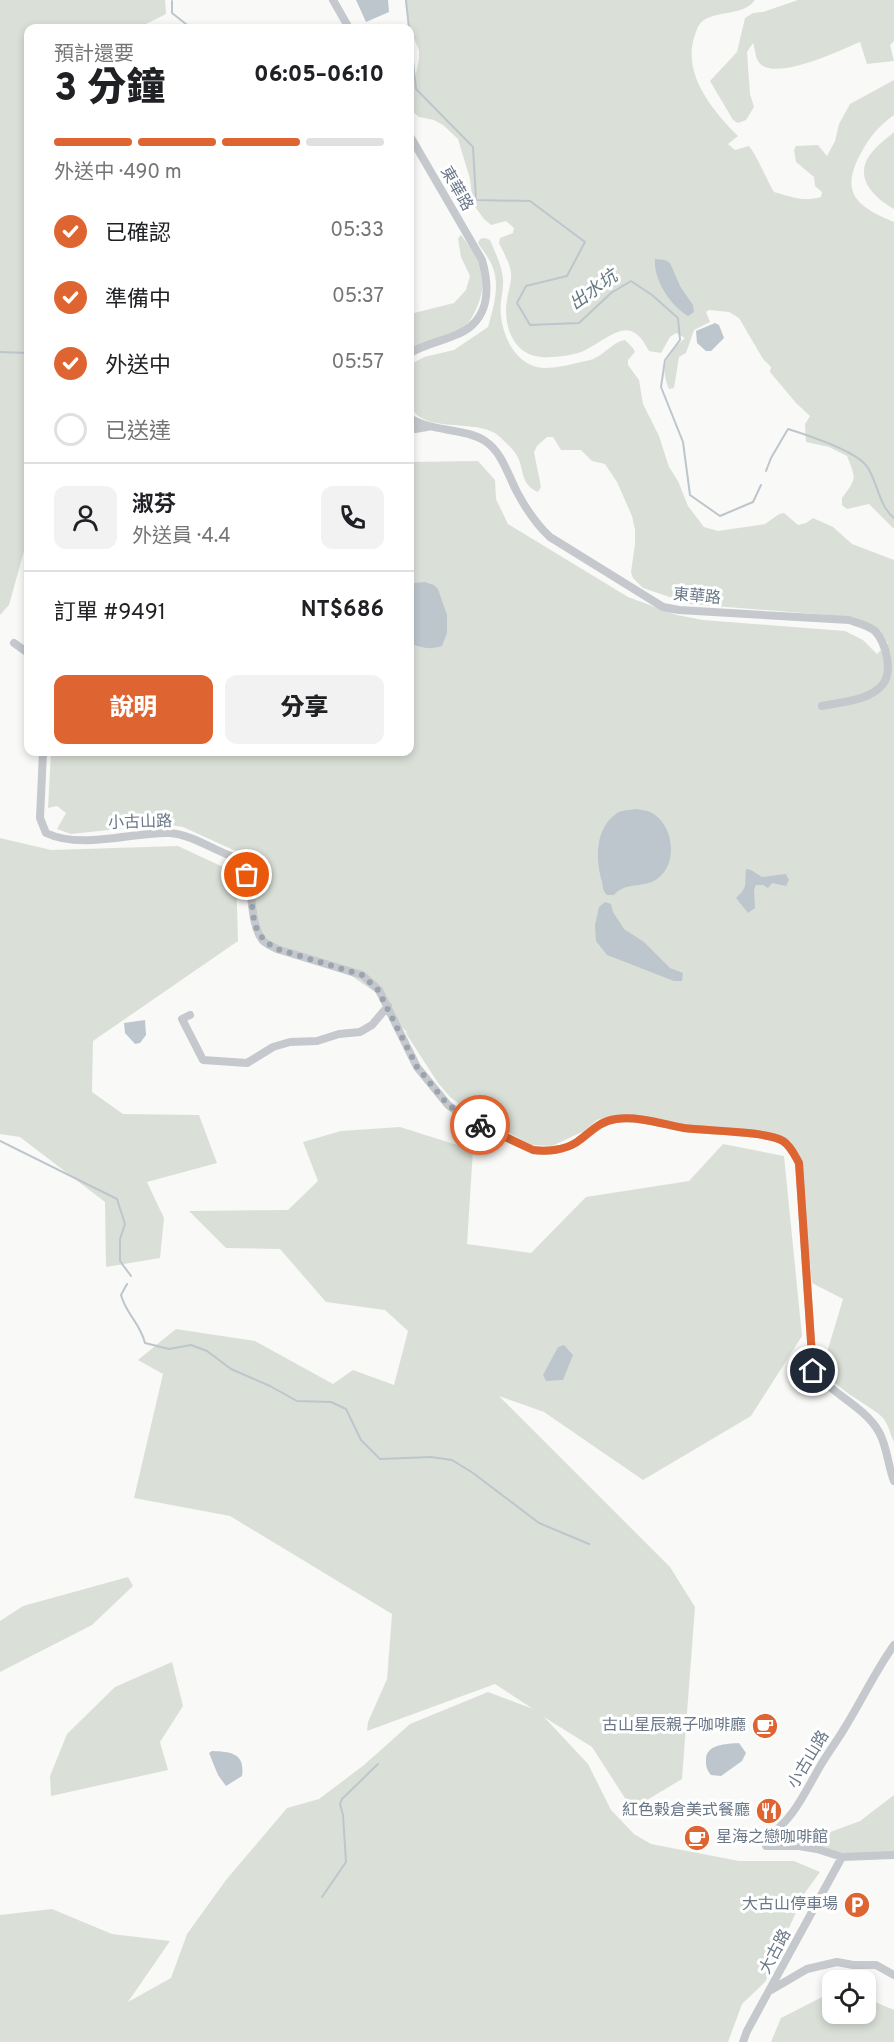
<!DOCTYPE html>
<html lang="zh-TW">
<head>
<meta charset="utf-8">
<style>
	body { margin:0; font-family:Overpass,"Noto Sans TC",sans-serif; background:#f2f2f2; color:#202124; height:100vh; display:flex; flex-direction:column; font-size:22px; white-space:nowrap }
	* { box-sizing:border-box; margin:0 }
	p { font-size:20px; color:#757577 }
	.icon { flex:none; width:33px; height:33px; fill:none; stroke:currentColor; stroke-width:2; stroke-linecap:round; stroke-linejoin:round }
	.map { position:relative; flex:1; overflow:hidden }
	.details { position:absolute; left:24px; top:24px; width:390px; height:732px; display:flex; flex-direction:column; background:#fff; border-radius:12px; box-shadow:0 3px 9px #0003 }
	.details>* { flex:none }
	.controls { position:absolute; left:822px; top:1970px; display:grid; gap:12px }
	.controls a { display:grid; place-items:center; width:54px; height:54px; border-radius:12px; background:#fff; box-shadow:0 3px 9px #0003; font-size:30px }
	.pin { position:absolute; display:grid; place-items:center; width:51px; height:51px; color:#fff; margin:-26px; border:3px solid #fff; border-radius:50%; box-shadow:0 2px 6px #0007 }
	.courier { position:absolute; display:grid; place-items:center; width:60px; height:60px; margin:-30px; border:4px solid #de6531; border-radius:50%; background:#fff; color:#222; box-shadow:0 2px 8px #0007 }
	.headline em { font-style:normal; font-weight:800 }
	.headline div { display:flex; flex-direction:column-reverse }
	.headline { display:flex; align-items:center; justify-content:space-between; height:102px; padding:0 30px }
	h1 { font-size:39px; font-weight:800; line-height:45px }
	.bar { display:grid; grid-template-columns:repeat(4,1fr); gap:9px 6px; align-content:center; height:72px; padding:0 30px }
	.bar i { height:8px; border-radius:4px; background:#e0e0e0 }
	.bar .current { background:#de6531 }
	.bar p { grid-column:span 4 }
	.line { display:flex; align-items:center; gap:15px; padding:0 30px; border-top:2px solid #e0e0e0 }
	.line div { flex:1 }
	.round { display:grid; place-items:center; flex:none; width:63px; height:63px; border-radius:12px; background:#f2f2f2 }
	ol { padding:0 30px; list-style:none }
	li { display:flex; align-items:center; gap:18px; height:66px }
	li p { margin-inline-start:auto }
	li .icon { padding:6px; border-radius:50%; background:#de6531; color:#fff; stroke-width:4 }
	li:last-child { color:#757577 }
	li i { width:33px; height:33px; border:3px solid #e0e0e0; border-radius:50% }
	.primary-button { display:flex; gap:12px; margin-top:auto; padding:12px 30px }
	.primary-button a { flex:1; height:69px; border-radius:12px; background:#de6531; color:#fff; font-size:24px; font-weight:800; line-height:69px; text-align:center }
	.primary-button a+a { background:#f2f2f2; color:#202124 }
	.map>svg:first-child { display:block }
</style>
</head>
<body>
<div class="map">
<svg width="894" height="2042" viewBox="0 0 894 2042">
	<rect width="100%" height="100%" fill="#f9f9f7"/>
	<path fill="#dae0d8" d="M0 0H165L166 14 144 25 147 28H28V537L9 605 0 615Z
		M405 0H755C743 16 720 10 704 20 698 24 697 29 695 35 681 73 713 111 738 136L728 144 735 150 749 146C760 161 765 177 774 192 791 197 804 202 821 197L822 192 815 186 814 177 796 162 794 150 796 146 818 145 827 156 835 141 839 124 850 104 894 80V115C879 126 870 136 861 153 839 193 857 207 894 222V529L869 504 847 509 842 505V498C857 478 856 479 847 456L829 447 806 442 805 424 810 416 796 403 770 372 771 367 763 359 739 318 729 312 709 310 706 312 710 322 694 330 686 353 679 357 674 388 669 389C659 366 667 353 685 338L676 333 670 337 661 353 649 351C644 343 641 335 631 331 617 326 595 347 581 352 569 356 548 359 535 356 511 351 503 321 507 300 508 290 512 283 511 273 510 263 503 252 499 243L500 238 513 233 514 228 506 221 491 225 484 219 473 204 470 179 458 139 443 125 434 120 419 117 412 111 410 102 419 59V50L408 25Z
		M798 0H894V41L890 45 894 61 867 64 860 42C840 50 772 84 758 61 755 56 755 48 753 43L747 52 750 94 754 107 746 120 738 123 733 120 710 81 737 52 745 18 753 13 763 12Z
		M894 132V209C875 198 854 179 869 156 875 147 886 139 894 132Z
		M461 235C480 260 490 277 477 307 472 318 468 326 457 333 444 341 425 345 410 351V314L454 303 466 290 470 276 461 257 458 238Z
		M485 238 490 240C495 252 502 266 503 279 504 291 499 303 501 316 503 339 518 367 544 368 559 368 576 363 590 360 604 356 612 342 625 340L633 348 635 352 628 360V365L639 380 643 404 659 436 669 467 678 481 688 506 704 527 718 531 765 524 779 514 784 513 798 525 806 523 813 518 833 527 852 544 894 560V1442C890 1434 888 1422 881 1416 865 1402 830 1387 823 1366L843 1299 812 1283 799 1155 792 1143 779 1135 688 1127 636 1116 615 1115 597 1120 584 1131 552 1146 531 1145 469 1111 450 1097 438 1083 407 1035 406 1031 392 1018 375 992 353 977 323 963 273 945 262 935 257 922 251 868 245 855 240 853 183 827 165 824 71 834 57 829 66 813 57 806 48 808 51 752H410V462L478 461 495 480 496 499 508 524 628 597 677 615 703 620 845 631 863 640 877 654 888 643 874 626 853 617 690 604 643 588 633 578 631 572 635 544V530L632 516 617 482 605 464 592 461 581 450H561L553 437H547L537 446 534 452 541 487 538 492C519 484 525 468 516 454 512 448 505 442 500 437 479 416 417 437 410 402 407 391 410 376 410 365L424 357 454 350 488 327C493 310 500 286 493 268 490 259 483 251 478 243L480 239Z
		M0 838 51 850 178 846 236 873 238 941 93 1041 92 1092 123 1114 199 1115 217 1163 147 1182 164 1218 160 1258 106 1267 105 1202 20 1137 0 1134Z
		M400 1127 473 1150 467 1244 531 1253 586 1197 689 1181 723 1144 784 1156 802 1336 751 1416 643 1480 544 1412 499 1396 670 1567 695 1607 682 1779 632 1809 592 1747 544 1717 588 1764 611 1810 634 1834 651 1844 739 1861H794L820 1872 804 1894 765 1982 742 2004 728 2042H0V1915L52 1909 112 1934 170 1941 128 2002 171 1978 187 1934 226 1880 287 1808 319 1799 364 1765 410 1724 488 1692 533 1709 495 1684 367 1731 368 1722 387 1679 392 1614 230 1516 134 1498 163 1374 138 1360 176 1329 255 1341 333 1384 353 1370 394 1385 408 1331 385 1310 326 1302 280 1249 226 1248 189 1211 288 1210 318 1181 303 1142 341 1131Z
		M128 1577 133 1586 92 1625 0 1672V1621L23 1606Z
		M172 1662 183 1706 160 1742 168 1770 51 1796 50 1776 67 1734 115 1687Z
		M894 1795V1852L843 1855 820 1847 785 1842 825 1834 860 1821Z
		M832 1992V2013H866V1998L894 2010V2042H771L781 2018Z"/>
	<path fill="#bdc6cc" d="M356 0H388L389 12 366 22Z
		M655 259 665 260 670 263 680 286 693 305 694 312 688 316C671 306 653 280 655 259Z
		M715 323 719 325 724 338 711 351H706L697 343 696 331Z
		M425 582 434 585 438 589 447 615V633L442 646C430 650 421 648 410 643V585L414 583Z
		M636 809C640 810 646 810 650 812 674 823 679 864 657 879 643 889 626 881 614 895H607C603 891 603 888 602 882 595 859 595 828 617 813 622 810 630 810 636 809Z
		M746 869 751 870 762 877 786 874 789 880 786 886 772 883 768 888 763 885H756L754 890 755 908 748 913 736 898C749 886 744 885 746 869Z
		M605 902 611 904 613 912 624 929 644 942 670 968 683 973 682 981H674L607 955 596 941 595 925 599 907Z
		M145 1020 146 1035 140 1043 135 1044 125 1033 124 1023Z
		M564 1345 573 1355 563 1380 546 1381 543 1375 558 1347Z
		M739 1743 746 1753 742 1761 721 1776 711 1775C707 1770 706 1767 706 1761 705 1744 726 1744 739 1743Z
		M212 1751C232 1752 245 1753 242 1776L226 1786 218 1775 209 1753Z"/>
	<g fill="none" stroke-linecap="round" stroke-linejoin="round">
		<path stroke="#bdc6cc" stroke-width="2" d="M406 0 409 28
			M172 1V13L191 28
			M410 32 416 89 473 147 476 200 530 201 585 242 567 276 526 286 517 303 530 325 579 323 611 293 631 281 652 295 678 318 680 340 665 360 661 387 683 442 690 495 720 516 753 502 761 485
			M0 352 28 353
			M766 471 771 458 788 429C807 435 859 452 868 468 878 484 879 506 894 518
			M0 1141 117 1199 125 1224 120 1239V1261L131 1276
			M127 1284 121 1295C126 1314 140 1323 145 1343L169 1349 191 1345 207 1351 231 1369 270 1386 297 1401 331 1402 346 1409 361 1440 380 1459 431 1457 452 1460 473 1473 539 1523 589 1544
			M322 1897 346 1862 343 1815 340 1804 342 1799 378 1764"/>
		<path stroke="#c5c8cc" stroke-width="8" d="M333 0 349 28
			M410 136 482 260C490 288 490 320 458 334 443 341 425 344 410 353
			M410 418C432 432 465 428 485 441 502 452 508 475 517 492 526 509 536 524 550 537L663 607 679 610 849 620C858 623 868 625 875 631 886 643 893 671 883 684 870 701 840 702 822 706
			M410 428 415 429 427 427
			M14 643 28 653
			M43 752 40 818 46 833C82 850 131 832 169 833 191 834 213 850 234 857 258 875 246 914 261 938 264 944 272 946 277 949L362 975 379 990 417 1067 448 1105 469 1120 533 1150C547 1152 565 1150 577 1142 590 1133 599 1121 616 1119 639 1116 662 1124 684 1128 707 1131 766 1131 783 1141 791 1146 795 1156 799 1163L813 1371C832 1394 864 1406 879 1432 887 1446 888 1466 894 1481
			M190 1015 182 1019 203 1060 247 1063 273 1047 290 1042 317 1041 339 1034 360 1032 372 1025 388 1006
			M842 1857 817 1849 799 1846H766L764 1839C794 1821 805 1791 822 1763 830 1750 839 1738 847 1724 863 1698 876 1670 894 1645
			M771 1990 807 1969 837 1962 853 1965H876L894 1975
			M743 2042 747 2031 842 1857 894 1855"/>
	</g>
	<g fill="none" stroke-linecap="round" stroke-linejoin="round">
		<path stroke="#9ba4ae" stroke-width="6" stroke-dasharray="0 10.8" d="M247 875C257 904 244 932 277 949L362 975 378 990 417 1067 448 1105 480 1125"/>
		<path stroke="#de6531" stroke-width="8" d="M480 1125 533 1150C547 1152 565 1150 577 1142 590 1133 599 1121 616 1119 639 1116 662 1124 684 1128 707 1131 766 1131 783 1141 791 1146 795 1156 799 1163L813 1371"/>
	</g>
	<defs>
		<g id="cafe-disc" transform="scale(1.35)"><circle r="9.5" fill="#de6531" stroke="#fff"/><path d="M-5.5-4.5H6V0H3Q3 3.5 0 3.5H-2.5Q-5.5 3.5-5.5 0ZM3-3.2v2h1.7v-2ZM-6 4.5H4V6H-6Z" fill="#fff"/></g>
		<g id="restaurant-disc" transform="scale(1.35)"><circle r="9.5" fill="#de6531" stroke="#fff"/><path d="M-5-6h1v4h1v-4h1v4h1v-4h1v5L-1.5 .5V6h-2V.5L-5-1ZM5-6V6H3V1.5H1.5Q1.5-4 5-6Z" fill="#fff"/></g>
		<g id="parking-disc" transform="scale(1.35)"><circle r="9.5" fill="#de6531" stroke="#fff"/><path d="M-3.5-5.5H1a3.5 3.5 0 0 1 0 7H-1V5.5H-3.5ZM-1-3.4V-.6H.8a1.4 1.4 0 0 0 0-2.8Z" fill="#fff"/></g>
	</defs>
	<g fill-rule="evenodd">
		<use href="#cafe-disc" x="765" y="1726"/>
		<use href="#restaurant-disc" x="769" y="1811"/>
		<use href="#cafe-disc" x="697" y="1838"/>
		<use href="#parking-disc" x="857" y="1905"/>
	</g>
	<g text-anchor="middle" dominant-baseline="central" stroke-width="6" stroke-linejoin="round" paint-order="stroke">
		<g font-size="16" fill="#697787" stroke="#fff">
			<text transform="translate(456 189) rotate(60)">東華路</text>
			<text transform="translate(697 597) rotate(5)">東華路</text>
			<text transform="translate(140 823) rotate(-2)">小古山路</text>
			<text transform="translate(809 1760) rotate(-59)">小古山路</text>
			<text transform="translate(776 1952) rotate(-62)">大古路</text>
		</g>
		<g font-size="16" fill="#697787" stroke="#fff" text-anchor="end">
			<text x="746" y="1726">古山星辰親子咖啡廳</text>
			<text x="750" y="1811">紅色榖倉美式餐廳</text>
			<text x="716" y="1838" text-anchor="start">星海之戀咖啡館</text>
			<text x="838" y="1905">大古山停車場</text>
		</g>
		<g font-size="18" font-style="italic" fill="#657882" stroke="#fff">
			<text transform="translate(594 291) rotate(-36)">出水坑</text>
		</g>
	</g>
</svg>
<div class="controls">
<a><svg class="icon" aria-label="locate" viewBox="0 0 24 24"><circle cx="12" cy="12" r="6"/><path d="M12 2v4M12 18v4M2 12h4M18 12h4"/></svg></a>
</div>
<div class="pin" style="left:247px;top:875px;background:#ea580c"><svg class="icon" aria-label="bag" viewBox="0 0 24 24"><path d="M5 8h14l-1 12H6zM9 8a3 3 0 0 1 6 0"/></svg></div>
<div class="pin" style="left:813px;top:1371px;background:#1f2937"><svg class="icon" aria-label="home" viewBox="0 0 24 24"><path d="M3 11l9-7 9 7M6 9v11h12V9"/></svg></div>
<div class="courier" style="left:480px;top:1125px"><svg class="icon" aria-label="bike" viewBox="0 0 24 24"><circle cx="6" cy="16" r="4"/><circle cx="18" cy="16" r="4"/><path d="M6 16l4-8h5l3 8M10 8l3 8H6M13 5h3"/></svg></div>
<section class="details">
<div class="headline"><div><h1>3 分鐘</h1><p>預計還要</p></div><em>06:05–06:10</em></div>
<div class="bar"><i class="current"></i><i class="current"></i><i class="current"></i><i></i><p>外送中 · 490 m</p></div>
<ol>
<li><svg class="icon" aria-label="check" viewBox="0 0 24 24"><path d="M5 12l5 5 9-10"/></svg>已確認<p>05:33</p></li>
<li><svg class="icon" aria-label="check" viewBox="0 0 24 24"><path d="M5 12l5 5 9-10"/></svg>準備中<p>05:37</p></li>
<li><svg class="icon" aria-label="check" viewBox="0 0 24 24"><path d="M5 12l5 5 9-10"/></svg>外送中<p>05:57</p></li>
<li><i></i>已送達</li>
</ol>
<div class="line" style="height:108px"><a class="round"><svg class="icon" aria-label="person" viewBox="0 0 24 24"><circle cx="12" cy="8" r="4"/><path d="M4 21q1-7 8-7t8 7"/></svg></a><div><b>淑芬</b><p>外送員 · 4.4</p></div><a class="round"><svg class="icon" aria-label="phone" viewBox="0 0 24 24"><path d="M5 4h4l2 5-3 2q2 4 5 5l2-3 5 2v4C11 20 4 13 5 4z"/></svg></a></div>
<div class="line" style="height:78px"><div>訂單 #9491</div><b>NT$686</b></div>
<div class="primary-button"><a>說明</a><a>分享</a></div>
</section>
</div>
</body>
</html>
